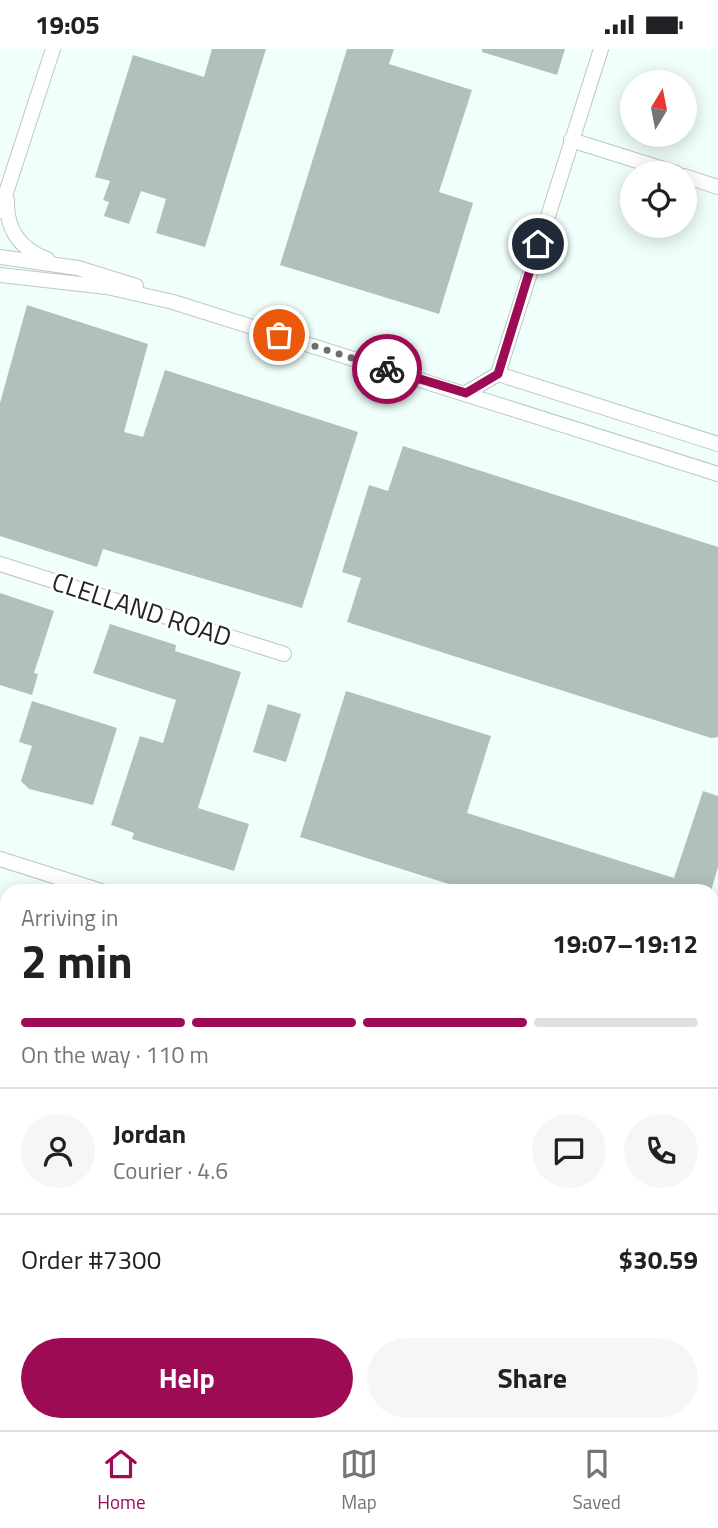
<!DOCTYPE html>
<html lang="en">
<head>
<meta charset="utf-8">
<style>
	body { margin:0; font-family:"Titillium Web",sans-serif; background:#f6f6f6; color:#202124; height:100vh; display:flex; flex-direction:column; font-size:26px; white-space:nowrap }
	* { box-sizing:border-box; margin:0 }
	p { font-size:23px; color:#757577 }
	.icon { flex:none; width:38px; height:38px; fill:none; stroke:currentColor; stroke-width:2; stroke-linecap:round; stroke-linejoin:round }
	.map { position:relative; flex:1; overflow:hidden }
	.panel { position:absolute; left:0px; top:835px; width:719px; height:548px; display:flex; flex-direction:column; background:#fff; border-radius:21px 21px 0 0; box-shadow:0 4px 18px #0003 }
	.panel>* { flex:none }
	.needle { width:46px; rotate:10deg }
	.fabs { position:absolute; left:620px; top:21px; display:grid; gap:14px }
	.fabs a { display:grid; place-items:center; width:77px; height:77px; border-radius:50%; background:#fff; box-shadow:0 4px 18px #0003; font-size:35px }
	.pin { position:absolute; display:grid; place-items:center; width:60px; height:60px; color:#fff; margin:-30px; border:4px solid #fff; border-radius:50%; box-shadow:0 2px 7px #0007 }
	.courier { position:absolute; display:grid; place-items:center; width:70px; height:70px; margin:-35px; border:5px solid #9e0b55; border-radius:50%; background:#fff; color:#222; box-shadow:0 2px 9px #0007 }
	.overview em { font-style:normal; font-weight:700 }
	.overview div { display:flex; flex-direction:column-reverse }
	.overview { display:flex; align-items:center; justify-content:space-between; height:119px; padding:0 21px }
	h1 { font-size:46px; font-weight:700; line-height:52px }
	.bar { display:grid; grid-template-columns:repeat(4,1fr); gap:10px 7px; align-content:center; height:84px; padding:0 21px }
	.bar i { height:9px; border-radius:5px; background:#e0e0e0 }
	.bar .on { background:#9e0b55 }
	.bar p { grid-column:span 4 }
	.line { display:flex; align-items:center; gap:18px; padding:0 21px; border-top:2px solid #e0e0e0 }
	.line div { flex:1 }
	.round { display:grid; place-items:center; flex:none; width:74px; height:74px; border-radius:37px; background:#f6f6f6 }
	.button { display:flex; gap:14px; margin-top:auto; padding:14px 21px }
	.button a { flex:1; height:80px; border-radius:42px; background:#9e0b55; color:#fff; font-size:28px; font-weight:700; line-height:80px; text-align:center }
	.button a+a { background:#f6f6f6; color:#202124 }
	.status { display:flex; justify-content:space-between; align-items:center; height:49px; padding:0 35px; background:#fff; direction:ltr }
	.status svg { height:19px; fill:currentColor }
	.dock { display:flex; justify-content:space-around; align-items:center; height:98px; border-top:2px solid #e0e0e0; background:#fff; font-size:19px; color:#757577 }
	.dock a { display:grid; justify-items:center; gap:4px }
	.dock .on { color:#9e0b55 }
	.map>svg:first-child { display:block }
</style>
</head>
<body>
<div class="status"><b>19:05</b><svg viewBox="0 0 49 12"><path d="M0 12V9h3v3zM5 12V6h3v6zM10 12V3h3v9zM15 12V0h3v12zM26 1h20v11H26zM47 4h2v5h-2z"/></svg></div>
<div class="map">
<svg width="718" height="1381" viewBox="0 0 718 1381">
	<rect width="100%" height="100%" fill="#f0fffb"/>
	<path fill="#b2c0bc" d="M212 0H266L205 198 156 184 166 150 141 142 129 175 104 167 109 153 103 151 110 132 95 128 133 6 204 28Z
		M347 0H394L389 15 472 41 439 143 473 154 439 265 280 216Z
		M482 0H565L557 26 482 3Z
		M27 256 148 295 124 383 143 388 165 321 358 383 302 559 103 500 97 518 0 487V354Z
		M403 397 718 498V688L711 689 347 573 361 529 342 523 369 436 388 442Z
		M0 544 54 562 34 624 38 625 32 646 0 636Z
		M110 575 176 596 175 602 241 623 198 759 249 775 234 822 132 790 134 784 111 776 140 687 163 694 176 651 93 624Z
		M346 642 491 687 467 764 674 829 703 742 718 747V818L711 842H471L300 788Z
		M32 652 117 679 93 756 29 740 21 732 32 697 19 693Z
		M268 655 301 665 286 713 253 703Z"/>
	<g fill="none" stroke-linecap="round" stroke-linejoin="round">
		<g stroke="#bbc9c5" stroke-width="16">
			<path id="street" d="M571 91 676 124
				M684 127 718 138
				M7 151C6 180 20 200 47 210
				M0 162 53 0
				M0 208 78 219 136 237
				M0 226 107 238 173 253 718 425
				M498 325 718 395
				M466 344 498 325 601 0
				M0 515 284 605
				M0 810 101 842
				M712 984 718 981
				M712 1173 718 1174
				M0 1319 7 1321
				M159 1376 175 1381
				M189 1381 191 1376
				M397 1381 399 1376
				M609 1381 611 1376"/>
		</g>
		<g stroke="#bbc9c5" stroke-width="26">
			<path id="highway" d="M0 936 7 937
				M0 983 7 984
				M0 1021 7 1022
				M712 1038 718 1039
				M0 1052 7 1053
				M712 1074H718
				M712 1109 718 1110
				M712 1141 718 1142"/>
		</g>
		<use href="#street" stroke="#fff" stroke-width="14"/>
		<use href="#highway" stroke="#fff" stroke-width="24"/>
	</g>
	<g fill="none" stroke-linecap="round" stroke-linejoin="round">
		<path stroke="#69716f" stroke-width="7" stroke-dasharray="0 12.6" d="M279 286 387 320"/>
		<path stroke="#9e0b55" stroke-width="9" d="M387 320 466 344 498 325 538 195"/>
	</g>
	<g text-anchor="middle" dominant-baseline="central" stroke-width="6" stroke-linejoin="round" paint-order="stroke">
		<g font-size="26" fill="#202524" stroke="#fff">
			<text transform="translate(142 560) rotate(18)">CLELLAND ROAD</text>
		</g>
	</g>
</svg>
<div class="fabs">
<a><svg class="needle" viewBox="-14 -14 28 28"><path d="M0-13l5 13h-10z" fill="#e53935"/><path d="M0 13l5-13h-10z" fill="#757577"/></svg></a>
<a><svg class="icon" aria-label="locate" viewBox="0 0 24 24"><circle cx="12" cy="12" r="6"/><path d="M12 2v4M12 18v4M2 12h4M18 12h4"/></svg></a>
</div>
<div class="pin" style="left:279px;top:286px;background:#ea580c"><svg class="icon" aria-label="bag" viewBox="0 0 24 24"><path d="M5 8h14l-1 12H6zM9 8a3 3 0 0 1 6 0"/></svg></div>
<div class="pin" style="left:538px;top:195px;background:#1f2937"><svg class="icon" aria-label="home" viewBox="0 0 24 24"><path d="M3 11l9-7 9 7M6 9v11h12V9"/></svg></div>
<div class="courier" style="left:387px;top:320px"><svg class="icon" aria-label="bike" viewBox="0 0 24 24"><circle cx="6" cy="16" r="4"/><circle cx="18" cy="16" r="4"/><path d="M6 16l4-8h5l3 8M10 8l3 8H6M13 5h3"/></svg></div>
<section class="panel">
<div class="overview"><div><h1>2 min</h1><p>Arriving in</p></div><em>19:07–19:12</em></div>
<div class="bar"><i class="on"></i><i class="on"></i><i class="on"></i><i></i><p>On the way · 110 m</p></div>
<div class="line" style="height:126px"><a class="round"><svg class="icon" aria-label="person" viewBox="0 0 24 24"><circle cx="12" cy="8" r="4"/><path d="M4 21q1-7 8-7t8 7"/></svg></a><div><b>Jordan</b><p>Courier · 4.6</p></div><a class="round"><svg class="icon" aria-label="chat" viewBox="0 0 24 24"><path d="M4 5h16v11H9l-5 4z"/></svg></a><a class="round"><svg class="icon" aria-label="phone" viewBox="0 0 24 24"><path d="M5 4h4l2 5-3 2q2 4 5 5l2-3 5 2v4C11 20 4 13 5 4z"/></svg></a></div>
<div class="line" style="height:91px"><div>Order #7300</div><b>$30.59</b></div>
<div class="button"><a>Help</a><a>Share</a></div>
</section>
</div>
<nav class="dock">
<a class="on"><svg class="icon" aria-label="home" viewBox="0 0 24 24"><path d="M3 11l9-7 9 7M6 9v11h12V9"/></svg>Home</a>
<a><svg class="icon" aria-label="map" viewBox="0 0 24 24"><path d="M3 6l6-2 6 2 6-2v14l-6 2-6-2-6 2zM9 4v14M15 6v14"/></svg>Map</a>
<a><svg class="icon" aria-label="saved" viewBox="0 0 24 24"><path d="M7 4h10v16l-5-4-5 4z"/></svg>Saved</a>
</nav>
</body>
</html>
